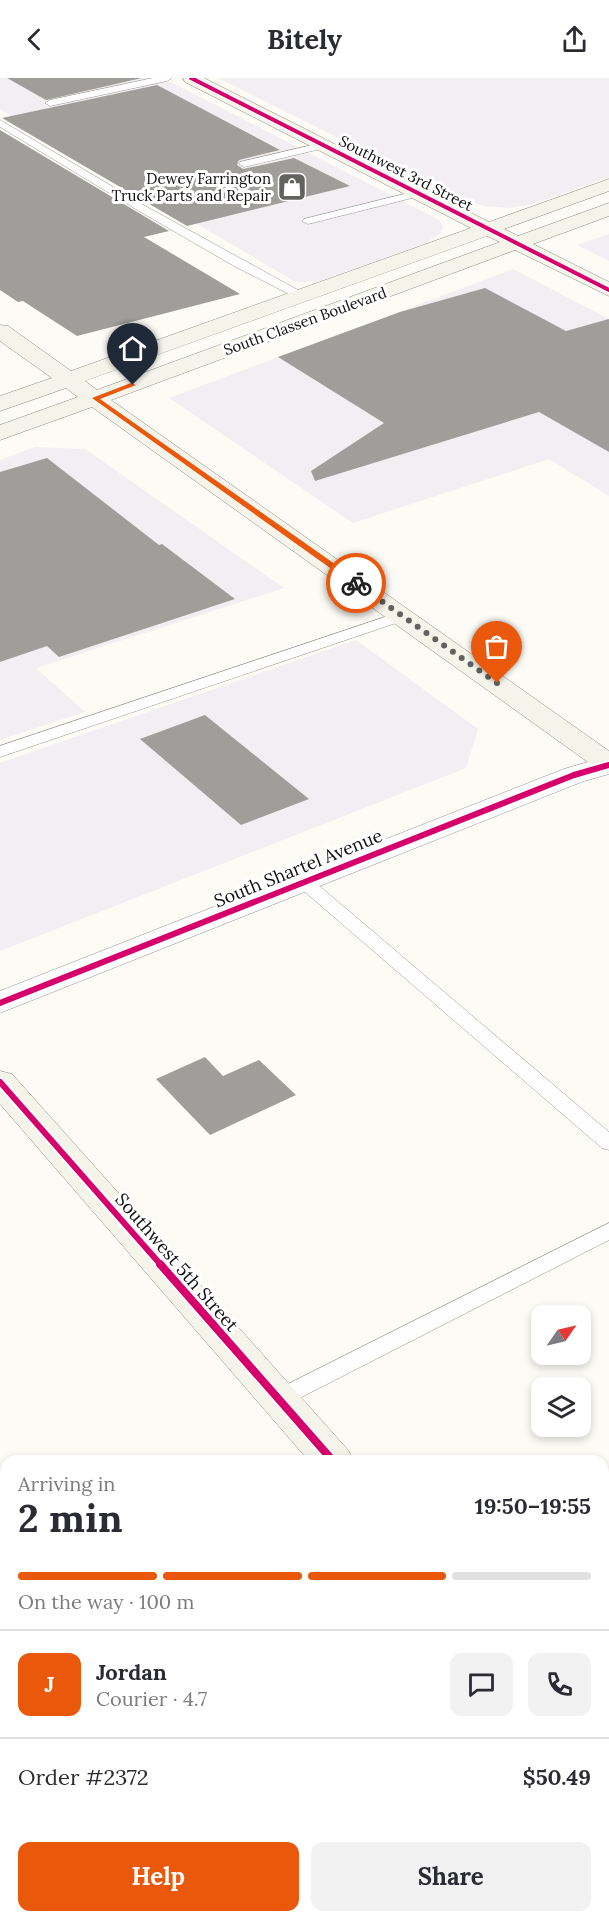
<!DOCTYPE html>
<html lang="en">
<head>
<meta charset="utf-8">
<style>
	body { margin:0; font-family:Lora,serif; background:#f2f2f3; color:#2b2b33; height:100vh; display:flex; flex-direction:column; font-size:22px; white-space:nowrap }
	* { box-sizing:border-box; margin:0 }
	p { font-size:20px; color:#7c7c81 }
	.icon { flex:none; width:33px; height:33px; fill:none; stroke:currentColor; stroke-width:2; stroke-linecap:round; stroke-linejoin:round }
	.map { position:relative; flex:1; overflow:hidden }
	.panel { position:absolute; left:0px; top:1377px; width:609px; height:468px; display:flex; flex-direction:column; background:#fff; border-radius:18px 18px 0 0; box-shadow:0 3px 9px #0003 }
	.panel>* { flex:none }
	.needle { width:39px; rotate:56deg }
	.controls { position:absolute; left:531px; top:1227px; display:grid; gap:12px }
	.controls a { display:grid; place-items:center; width:60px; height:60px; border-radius:12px; background:#fff; box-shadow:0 3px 9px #0003; font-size:30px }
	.pin { position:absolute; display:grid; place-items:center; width:51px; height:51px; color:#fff; margin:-62px -26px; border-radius:50% 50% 50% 0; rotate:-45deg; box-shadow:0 0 6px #0007 }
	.pin .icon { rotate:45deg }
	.courier { position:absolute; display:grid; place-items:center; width:60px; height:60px; margin:-30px; border:4px solid #ea580c; border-radius:50%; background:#fff; color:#222; box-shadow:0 2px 8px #0007 }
	.overview em { font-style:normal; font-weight:800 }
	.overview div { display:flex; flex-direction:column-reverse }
	.overview { display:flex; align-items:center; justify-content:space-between; height:102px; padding:0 18px }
	h1 { font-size:39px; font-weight:800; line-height:45px }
	.bar { display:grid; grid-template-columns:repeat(4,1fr); gap:9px 6px; align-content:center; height:72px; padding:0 18px }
	.bar i { height:8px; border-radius:4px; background:#e1e1e2 }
	.bar .on { background:#ea580c }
	.bar p { grid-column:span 4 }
	.line { display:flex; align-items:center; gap:15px; padding:0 18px; border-top:2px solid #e1e1e2 }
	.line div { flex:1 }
	.round { display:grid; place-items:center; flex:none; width:63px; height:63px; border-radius:12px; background:#f2f2f3 }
	.primary-button { display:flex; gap:12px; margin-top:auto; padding:12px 18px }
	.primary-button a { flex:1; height:69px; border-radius:12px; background:#ea580c; color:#fff; font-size:24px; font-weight:800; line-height:69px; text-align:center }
	.primary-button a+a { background:#f2f2f3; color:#2b2b33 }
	header { display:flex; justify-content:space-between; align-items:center; height:78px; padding:0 18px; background:#fff; font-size:27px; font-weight:800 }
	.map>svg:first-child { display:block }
</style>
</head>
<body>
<header><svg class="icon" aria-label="back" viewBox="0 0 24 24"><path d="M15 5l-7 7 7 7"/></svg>Bitely<svg class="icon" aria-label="share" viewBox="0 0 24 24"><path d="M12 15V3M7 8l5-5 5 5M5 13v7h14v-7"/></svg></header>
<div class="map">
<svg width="609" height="1845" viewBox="0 0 609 1845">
	<rect width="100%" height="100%" fill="#fcfbf5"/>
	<path fill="#f3eef1" d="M0 0H163L439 142 443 148 441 155 425 165 320 203 296 204 0 31Z
		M218 0H609V99L533 126 510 130 485 128 467 124Z
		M609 156V183L577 167Z
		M513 191 609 241V418L549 381 353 445 169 320Z
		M35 369 85 371 284 510 36 590 85 634 0 662V382Z
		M356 562 478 651 466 690 0 873V685Z"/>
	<path fill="#a09e9a" d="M7 0H142L46 22Z
		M157 7 280 72 239 82 237 87 243 91 294 80 350 108 187 148 2 40Z
		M0 52 169 153 144 159 240 216 77 258 23 223 18 224 0 212Z
		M485 210 566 253 609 241V374L539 334 315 403 311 393 384 345 278 279 400 234Z
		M47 380 159 467 162 466 235 521 59 579 47 568 0 584V394Z
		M205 637 309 721 241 747 140 661Z
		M205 979 223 998 259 982 296 1017 210 1057 156 1001Z"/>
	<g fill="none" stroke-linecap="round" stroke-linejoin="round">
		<g stroke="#969593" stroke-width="1">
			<path id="lane" d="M153 0H172L167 3 50 28 45 25 50 22Z
				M0 42 147 129 307 217 305 220H297L234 188 139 133 0 49Z
				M325 64 329 65V69L244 89 239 86 240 84Z
				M420 112 424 113V117L308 146 302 143 304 141Z
				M403 533 411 538 408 541 0 679V668Z
				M304 799 310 800 609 1054V1072L602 1070 298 808 295 804 298 800Z
				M609 1145V1162L286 1327 278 1330 270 1327 266 1321 270 1315Z"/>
		</g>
		<g stroke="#969593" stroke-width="1">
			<path id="street" d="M609 678V696L584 703 0 935V913L564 691Z
				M314 1839H369L367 1845H311Z"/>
		</g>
		<g stroke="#8c8c89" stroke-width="1">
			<path id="secondary" d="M183 0H204L489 144 609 101V113L504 151 518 158 609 125V138L533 166 609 204V218L515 172 111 322 609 673V695L599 692 92 329 0 362V347L78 319 66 310 0 333V318L52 300 0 263V247L8 248 71 293 471 150 185 4ZM487 158 500 164 97 312 85 303Z
				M0 993 12 996 348 1372 354 1383H309L0 1026Z
				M603 1667 609 1669V1715L603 1712Z"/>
		</g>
		<use href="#lane" fill="#fffefe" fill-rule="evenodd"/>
		<use href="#street" fill="#fffefe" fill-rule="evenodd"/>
		<use href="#secondary" fill="#f5f4eb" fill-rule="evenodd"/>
		<g stroke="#fff" stroke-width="6">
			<path id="cycleway-far2" d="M191 0 609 212"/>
		</g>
		<g stroke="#fff" stroke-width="10">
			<path id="cycleway-far1" d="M0 925 574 697 609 687
				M0 1004 161 1187"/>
		</g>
		<g stroke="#fff" stroke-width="11">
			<path id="cycleway" d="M160 1186 333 1383"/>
		</g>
		<use href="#cycleway-far2" stroke="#d6006c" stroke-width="4"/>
		<use href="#cycleway-far1" stroke="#d6006c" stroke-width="6"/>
		<use href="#cycleway" stroke="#d6006c" stroke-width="8"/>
	</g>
	<path fill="#ea580c" d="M131 305 136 307 100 321 359 503V507H354L92 320Z"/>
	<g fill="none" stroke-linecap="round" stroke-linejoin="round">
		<path stroke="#626260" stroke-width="6" stroke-dasharray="0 10.8" d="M356 505 497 605"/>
	</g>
	<defs>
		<g id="shop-square" transform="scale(1.5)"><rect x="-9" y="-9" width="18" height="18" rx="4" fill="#626260" stroke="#fff"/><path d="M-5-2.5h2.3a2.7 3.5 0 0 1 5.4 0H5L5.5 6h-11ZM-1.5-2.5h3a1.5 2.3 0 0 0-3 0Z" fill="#fff"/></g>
	</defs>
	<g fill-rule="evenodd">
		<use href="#shop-square" x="292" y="109"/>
	</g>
	<g text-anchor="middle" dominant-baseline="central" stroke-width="6" stroke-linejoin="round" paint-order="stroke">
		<g font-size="15" fill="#0f0f0f" stroke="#fff">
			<text transform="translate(406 95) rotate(27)">Southwest 3rd Street</text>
			<text transform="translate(305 243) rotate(-20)">South Classen Boulevard</text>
		</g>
		<g font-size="15" fill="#0f0f0f" stroke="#fff" text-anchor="end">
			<text x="271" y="100">Dewey Farrington<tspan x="271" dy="17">Truck Parts and Repair</tspan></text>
		</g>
		<g font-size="18" fill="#0f0f0f" stroke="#fff">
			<text transform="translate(298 790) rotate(-22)">South Shartel Avenue</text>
			<text transform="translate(177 1184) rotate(49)">Southwest 5th Street</text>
		</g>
	</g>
</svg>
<div class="controls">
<a><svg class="needle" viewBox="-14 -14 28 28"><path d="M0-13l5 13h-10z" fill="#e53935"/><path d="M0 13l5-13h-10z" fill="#7c7c81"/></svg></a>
<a><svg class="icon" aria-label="layers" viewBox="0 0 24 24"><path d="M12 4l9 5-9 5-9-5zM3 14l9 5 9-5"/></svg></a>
</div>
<div class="pin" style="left:497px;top:605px;background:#ea580c"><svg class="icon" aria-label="bag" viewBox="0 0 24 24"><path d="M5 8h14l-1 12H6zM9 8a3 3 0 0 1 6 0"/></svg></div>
<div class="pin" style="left:133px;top:307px;background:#1f2937"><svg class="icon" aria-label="home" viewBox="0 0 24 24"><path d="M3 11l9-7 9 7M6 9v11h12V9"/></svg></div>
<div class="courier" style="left:356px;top:505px"><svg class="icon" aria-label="bike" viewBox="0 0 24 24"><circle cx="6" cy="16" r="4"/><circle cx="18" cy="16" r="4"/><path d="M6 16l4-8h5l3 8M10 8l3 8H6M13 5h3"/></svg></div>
<section class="panel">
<div class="overview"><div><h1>2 min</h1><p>Arriving in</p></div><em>19:50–19:55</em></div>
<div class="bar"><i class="on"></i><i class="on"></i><i class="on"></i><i></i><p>On the way · 100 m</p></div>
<div class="line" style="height:108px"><b class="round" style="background:#ea580c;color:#fff">J</b><div><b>Jordan</b><p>Courier · 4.7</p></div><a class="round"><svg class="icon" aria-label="chat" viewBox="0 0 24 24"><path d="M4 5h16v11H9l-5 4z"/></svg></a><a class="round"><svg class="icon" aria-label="phone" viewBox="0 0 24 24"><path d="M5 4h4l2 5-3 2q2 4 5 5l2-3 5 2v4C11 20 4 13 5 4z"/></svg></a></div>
<div class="line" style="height:78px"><div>Order #2372</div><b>$50.49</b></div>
<div class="primary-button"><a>Help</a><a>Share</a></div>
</section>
</div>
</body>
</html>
